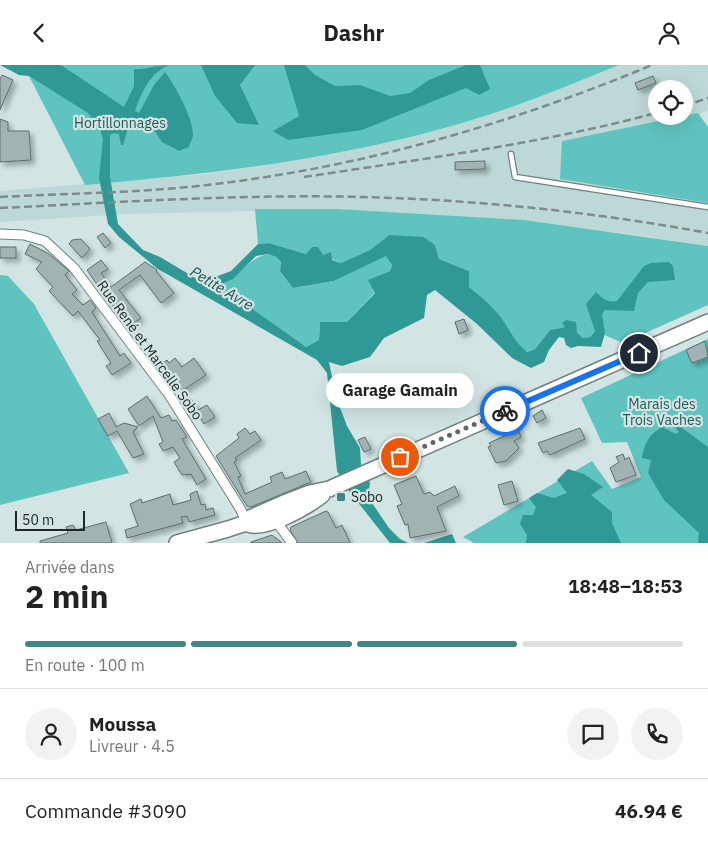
<!DOCTYPE html>
<html lang="fr">
<head>
<meta charset="utf-8">
<style>
	body { margin:0; font-family:"IBM Plex Sans",sans-serif; background:#f2f2f2; color:#222; height:100vh; display:flex; flex-direction:column; font-size:19px; white-space:nowrap }
	* { box-sizing:border-box; margin:0 }
	p { font-size:16px; color:#767676 }
	.icon { flex:none; width:28px; height:28px; fill:none; stroke:currentColor; stroke-width:2; stroke-linecap:round; stroke-linejoin:round }
	.map { position:relative; height:478px; overflow:hidden }
	.sheet { display:flex; flex-direction:column; background:#fff; flex:1 }
	.sheet>* { flex:none }
	.controls { position:absolute; left:648px; top:15px; display:grid; gap:10px }
	.controls a { display:grid; place-items:center; width:45px; height:45px; border-radius:50%; background:#fff; box-shadow:0 5px 20px #0002; font-size:25px }
	.scale { position:absolute; left:15px; bottom:12px; width:70px; box-sizing:border-box; padding-left:5px; border:2px solid #202727; border-top:0; font-size:14px; line-height:18px; white-space:nowrap; color:#202727; -webkit-text-stroke:4px #d2e5e4; paint-order:stroke }
	.pin { position:absolute; display:grid; place-items:center; width:42px; height:42px; color:#fff; margin:-21px; border:2px solid #fff; border-radius:50%; box-shadow:0 1px 5px #0007 }
	.courier { position:absolute; display:grid; place-items:center; width:50px; height:50px; margin:-25px; border:4px solid #1a73e8; border-radius:50%; background:#fff; color:#222; box-shadow:0 1px 6px #0007 }
	.bubble { position:absolute; height:35px; border-radius:18px; background:#fff; box-shadow:0 5px 20px #0002; font-size:16px; font-weight:800; line-height:35px; text-align:center }
	.overview em { font-style:normal; font-weight:800 }
	.overview div { display:flex; flex-direction:column-reverse }
	.overview { display:flex; align-items:center; justify-content:space-between; height:85px; padding:0 25px }
	h1 { font-size:32px; font-weight:800; line-height:38px }
	.bar { display:grid; grid-template-columns:repeat(4,1fr); gap:8px 5px; align-content:center; height:60px; padding:0 25px }
	.bar i { height:6px; border-radius:4px; background:#e0e0e0 }
	.bar .active { background:#3f8784 }
	.bar p { grid-column:span 4 }
	.line { display:flex; align-items:center; gap:12px; padding:0 25px; border-top:1px solid #e0e0e0 }
	.line div { flex:1 }
	.round { display:grid; place-items:center; flex:none; width:52px; height:52px; border-radius:26px; background:#f2f2f2 }
	header { display:flex; justify-content:space-between; align-items:center; height:65px; padding:0 25px; background:#fff; font-size:22px; font-weight:800 }
	.map>svg:first-child { display:block }
</style>
</head>
<body>
<header><svg class="icon" aria-label="back" viewBox="0 0 24 24"><path d="M15 5l-7 7 7 7"/></svg>Dashr<svg class="icon" aria-label="person" viewBox="0 0 24 24"><circle cx="12" cy="8" r="4"/><path d="M4 21q1-7 8-7t8 7"/></svg></header>
<div class="map">
<svg width="708" height="478" viewBox="0 0 708 478">
	<defs>
		<filter id="shadow"><feDropShadow dx="4" dy="4" stdDeviation="2.5" flood-color="#0004"/></filter>
	</defs>
	<rect width="100%" height="100%" fill="#d2e5e4"/>
	<path fill="#bdd9d7" fill-rule="evenodd" d="M619 0H708V45L561 114 708 138V181L624 168 337 144 125 149 0 157V126L205 109 322 91 438 65 556 25ZM656 24H684V51H656Z"/>
	<path fill="#5fc4c0" d="M1 0H619C560 24 499 49 437 65 322 96 204 110 85 120L29 11Z
		M698 48 708 62V138L560 114 562 76Z
		M255 144H337L524 155 708 181V240L623 278 595 266 590 272 583 273 565 262 550 265 535 284 526 287C516 278 512 269 505 258 495 243 483 233 469 222V206L439 194 435 180 389 170 370 185 341 198 323 190 306 189 269 178 258 179Z
		M268 189 276 192 281 197 280 206 293 223 334 216 387 190 392 200 390 206 369 215 375 227 347 257H320L319 275 306 282 212 223C239 215 245 194 268 189Z
		M0 210 8 211 34 239 129 408 0 440Z
		M708 274V478H474L463 472 592 396 612 424 641 412 627 377 602 378 581 333Z"/>
	<path fill="#319995" fill-rule="evenodd" d="M0 0H61L124 42 134 21V4C146 5 156 0 169 0 149 9 142 27 135 46L139 48 154 20 165 7C175 21 193 52 193 70 193 73 190 78 189 82L179 86 162 77 148 56 134 53 129 60 123 80H121L119 69 114 68 110 70V112L118 159 143 185 160 192 202 217 231 206 258 179 269 178 306 189 312 182H318L323 190 331 187 332 195 341 198 370 185 389 170 423 172 435 180 439 194 469 206V222C483 233 495 243 505 258 512 269 516 278 527 287L535 284 550 265 565 262 562 258 566 255 576 257 577 268 583 273 590 272 595 266 586 239 596 227C603 234 607 238 617 236L644 201 651 198 669 197 673 201 675 215 648 217 638 228 634 246 605 245 602 249 605 268 601 282 578 281 571 283 566 280 564 273 559 272 549 285 544 297 531 303 512 293 477 259 435 225 427 230 424 253 384 273 370 292 342 301 329 297 336 332 347 361 360 383 361 400 370 418 368 432 389 463 400 474 408 478H390L349 426 337 406 327 308 317 295 158 204 119 172 108 159 99 113 103 74 100 64 88 48 29 11 19 10ZM268 189 276 192 281 197 280 206 293 223 334 216 386 191 392 200 390 206 368 215 375 228 347 257H320L319 275 306 282 248 241 213 223 233 214 256 191Z
		M201 0H255L240 20 259 60 237 58 215 31Z
		M284 0H305L315 10 335 21 360 20 390 31 410 28 429 15 466 0H480L490 24 479 30 466 23 362 65 288 75 273 66 299 51Z
		M678 360 708 382V478H698L699 468 664 435 648 408 651 395 642 393C644 378 649 370 662 362L676 369 679 367 674 361Z
		M568 404 584 409 603 422 591 430 612 447V458L621 478H526L527 470 520 459 523 450H533L536 442 529 433 537 428 554 433 567 428 557 415Z
		M452 469 456 478H424Z"/>
	<path fill="#a1b3b2" stroke="#5d6e6d" filter="url(#shadow)" d="M2 10 13 15 0 45V14Z
		M653 11 656 18 638 25 635 18Z
		M0 54 8 57V66H29L31 95 0 97Z
		M485 96V104L455 105V97Z
		M103 168 111 178 105 183 97 172Z
		M81 174 90 184 82 193 69 179 72 175Z
		M30 179 49 189 69 206 65 210 77 225 72 229 83 240 90 235 96 243 92 247 120 291 124 288 131 298 112 310 106 301 111 298 97 276 100 275 78 246 73 251 49 226 53 222 36 204 42 197 25 189Z
		M0 182H16V193H0Z
		M101 195 108 204 101 208 111 222 145 197 157 205 156 206 174 228 161 238 140 210 119 225 141 253 128 262 107 233 106 235 102 229 103 228 87 205Z
		M464 254 468 265 459 269 455 257Z
		M705 276 708 292 692 298 686 285Z
		M175 293 182 302 194 293 206 310 182 326 172 309 166 314 157 302 167 295 169 298Z
		M147 331 161 353 169 350 172 356 176 355 187 372 182 374 206 414 197 420 191 409 182 410 174 397 180 393 173 382 163 386 159 379 163 377 153 351 139 361 128 344Z
		M190 333 197 342 188 348 182 338Z
		M207 340 215 352 204 359 196 346Z
		M542 345 546 353 537 358 533 351Z
		M109 348 116 362 124 358 138 362 133 367 144 389 133 393 117 366 108 371 98 354Z
		M516 360 521 372 514 376 519 383 506 396 496 398 488 382 491 381 489 378 511 368 509 364Z
		M245 363 250 369 255 366 261 375 235 393 237 395 234 397 241 411 238 412 245 429 272 417 270 412 282 407 285 414 306 406 311 417 251 442 247 441 216 391 239 373 237 369Z
		M580 363 585 374 550 390 547 386 543 388 538 378Z
		M365 372 371 384 364 387 358 375Z
		M623 389 625 395 629 392 636 410 616 417 610 403 619 397 616 392Z
		M416 411 424 429 430 427 434 431 455 421 459 431 437 442 446 466 410 473 408 459 405 460 397 441 402 439 394 420Z
		M512 416 518 436 504 440 498 420Z
		M197 426 201 440 205 439 206 445 213 443 215 450 189 457 187 451 181 452 183 458 127 473 125 465 138 461 130 439 141 434 142 438 170 429 173 440 191 435 190 429Z
		M326 446 328 447 336 463 342 460 350 478H298L290 465 291 462Z
		M106 457 112 478H40V476L68 468 66 462 73 460 76 465Z
		M272 470 282 478H251V477Z"/>
	<g fill="none" stroke-linecap="round" stroke-linejoin="round">
		<g stroke="#6f807f" stroke-width="7">
			<path id="service" d="M511 89 515 112 708 142"/>
		</g>
		<g stroke="#6f807f" stroke-width="11">
			<path id="minor" d="M0 169 24 170 45 176 74 203 170 331 241 445 246 458
				M273 452 292 478"/>
		</g>
		<g stroke="#6f807f" stroke-width="18">
			<path id="primary" d="M246 458C263 468 308 441 322 430
				M177 478 228 464 246 458 250 453 284 438 310 428 329 424 708 257"/>
		</g>
		<use href="#service" stroke="#fff" stroke-width="4.5"/>
		<use href="#minor" stroke="#fff" stroke-width="9"/>
		<use href="#primary" stroke="#fff" stroke-width="15"/>
		<path stroke="#7d8b8a" stroke-width="2.5" stroke-dasharray="8 4" stroke-linecap="butt" d="M684 41 708 33
			M304 112C421 94 541 79 656 48
			M0 132C74 128 149 128 223 118 370 100 515 57 652 0
			M0 143C121 137 242 129 363 132 479 135 594 147 708 168"/>
	</g>
	<g fill="none" stroke-linecap="round" stroke-linejoin="round">
		<path stroke="#5e6a69" stroke-width="5" stroke-dasharray="0 9" d="M400 392 505 346"/>
		<path stroke="#1a73e8" stroke-width="6" d="M505 346 639 288"/>
	</g>
	<rect fill="#3f8784" stroke="#d2e5e4" stroke-width="2" x="336" y="427" width="10" height="10" rx="2.5"/>
	<g text-anchor="middle" dominant-baseline="central" stroke-width="4.5" stroke-linejoin="round" paint-order="stroke">
		<g font-size="14" fill="#235b58" stroke="#d2e5e4">
			<text x="120" y="58">Hortillonnages</text>
			<text x="662" y="339">Marais des<tspan x="662" dy="16">Trois Vaches</tspan></text>
		</g>
		<g font-size="14" fill="#202727" stroke="#d2e5e4">
			<text transform="translate(150 285) rotate(54)">Rue René et Marcelle Sobo</text>
		</g>
		<g font-size="14" fill="#202727" stroke="#d2e5e4" text-anchor="start">
			<text x="351" y="432">Sobo</text>
		</g>
		<g font-size="15" font-style="italic" fill="#1a5351" stroke="#d2e5e4">
			<text transform="translate(222 223) rotate(31)">Petite Avre</text>
		</g>
	</g>
</svg>
<div class="controls">
<a><svg class="icon" aria-label="locate" viewBox="0 0 24 24"><circle cx="12" cy="12" r="6"/><path d="M12 2v4M12 18v4M2 12h4M18 12h4"/></svg></a>
</div>
<div class="scale">50 m</div>
<div class="pin" style="left:400px;top:392px;background:#ea580c"><svg class="icon" aria-label="bag" viewBox="0 0 24 24"><path d="M5 8h14l-1 12H6zM9 8a3 3 0 0 1 6 0"/></svg></div>
<div class="pin" style="left:639px;top:288px;background:#1f2937"><svg class="icon" aria-label="home" viewBox="0 0 24 24"><path d="M3 11l9-7 9 7M6 9v11h12V9"/></svg></div>
<div class="courier" style="left:505px;top:346px"><svg class="icon" aria-label="bike" viewBox="0 0 24 24"><circle cx="6" cy="16" r="4"/><circle cx="18" cy="16" r="4"/><path d="M6 16l4-8h5l3 8M10 8l3 8H6M13 5h3"/></svg></div>
<div class="bubble" style="left:326px;top:308px;width:148px">Garage Gamain</div>
</div>
<section class="sheet">
<div class="overview"><div><h1>2 min</h1><p>Arrivée dans</p></div><em>18:48–18:53</em></div>
<div class="bar"><i class="active"></i><i class="active"></i><i class="active"></i><i></i><p>En route · 100 m</p></div>
<div class="line" style="height:90px"><a class="round"><svg class="icon" aria-label="person" viewBox="0 0 24 24"><circle cx="12" cy="8" r="4"/><path d="M4 21q1-7 8-7t8 7"/></svg></a><div><b>Moussa</b><p>Livreur · 4.5</p></div><a class="round"><svg class="icon" aria-label="chat" viewBox="0 0 24 24"><path d="M4 5h16v11H9l-5 4z"/></svg></a><a class="round"><svg class="icon" aria-label="phone" viewBox="0 0 24 24"><path d="M5 4h4l2 5-3 2q2 4 5 5l2-3 5 2v4C11 20 4 13 5 4z"/></svg></a></div>
<div class="line" style="height:65px"><div>Commande #3090</div><b>46.94 €</b></div>
</section>
</body>
</html>
